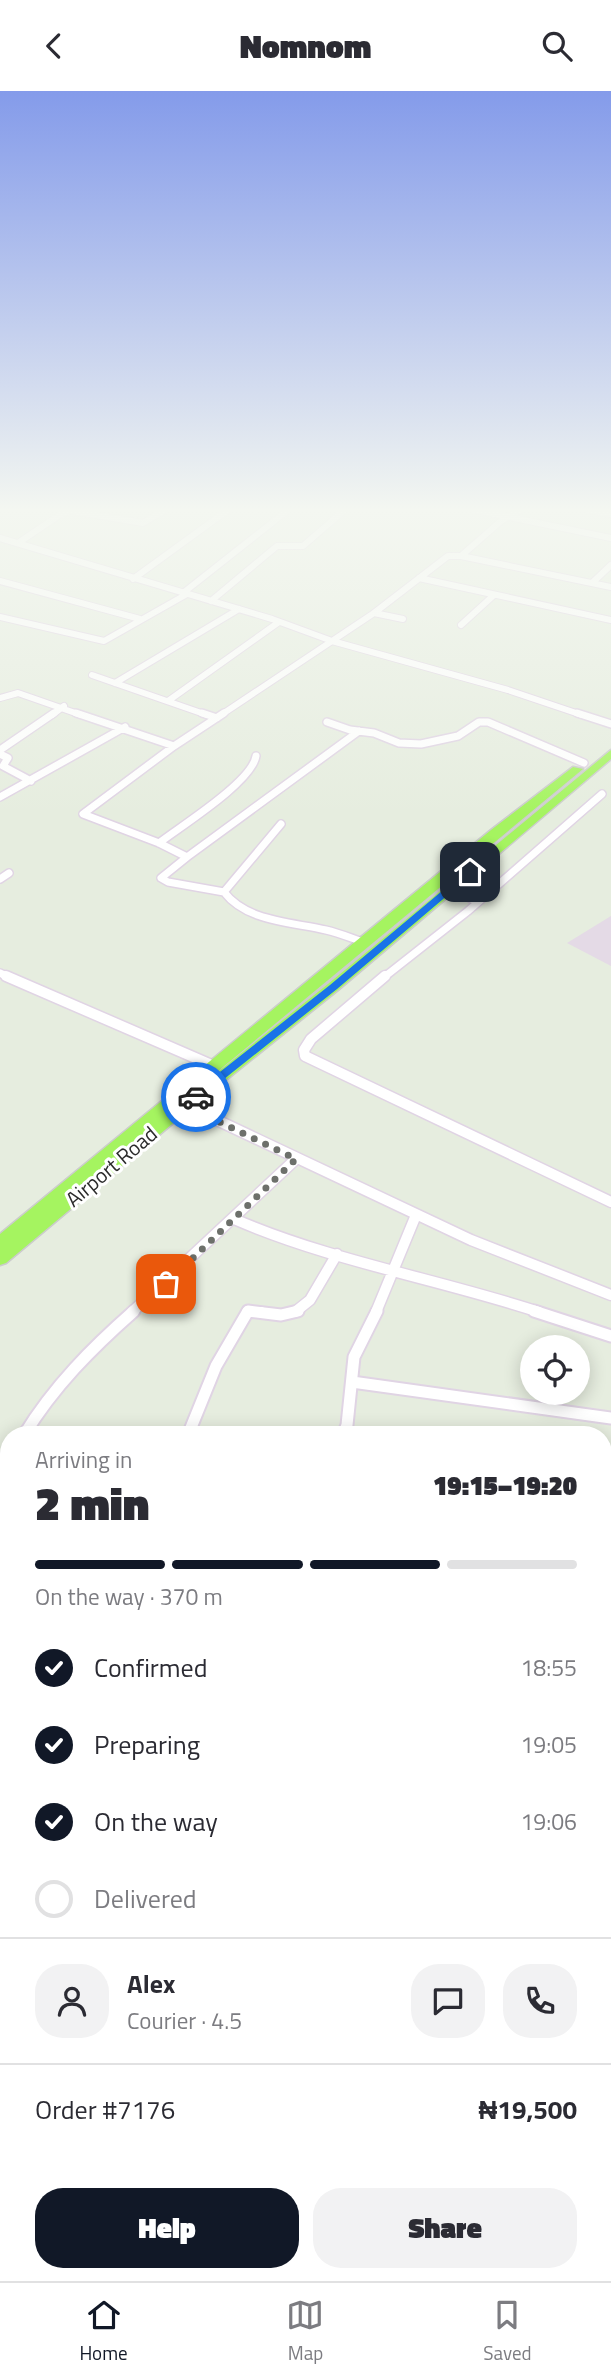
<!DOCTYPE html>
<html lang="en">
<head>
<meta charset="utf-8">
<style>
	body { margin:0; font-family:"Titillium Web",sans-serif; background:#f2f2f3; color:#2b2b33; height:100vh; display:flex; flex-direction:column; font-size:26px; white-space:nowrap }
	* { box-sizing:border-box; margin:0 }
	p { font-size:23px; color:#7c7c81 }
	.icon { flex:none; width:38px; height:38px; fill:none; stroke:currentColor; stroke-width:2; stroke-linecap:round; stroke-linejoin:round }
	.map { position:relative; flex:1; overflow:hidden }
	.details { position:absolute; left:0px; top:1335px; width:612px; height:856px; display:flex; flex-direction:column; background:#fff; border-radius:28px 28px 0 0; box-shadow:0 4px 18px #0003 }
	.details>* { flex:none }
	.fabs { position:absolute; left:520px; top:1244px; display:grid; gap:14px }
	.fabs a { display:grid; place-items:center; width:70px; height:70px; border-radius:50%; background:#fff; box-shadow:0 4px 18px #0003; font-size:35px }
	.pin { position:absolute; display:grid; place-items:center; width:60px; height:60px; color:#fff; margin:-30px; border-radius:14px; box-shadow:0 4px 10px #0006 }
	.courier { position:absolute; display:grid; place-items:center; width:70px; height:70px; margin:-35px; border:5px solid #1a73e8; border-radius:50%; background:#fff; color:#222; box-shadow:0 2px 9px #0007 }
	.summary em { font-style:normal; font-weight:800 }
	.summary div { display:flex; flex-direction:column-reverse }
	.summary { display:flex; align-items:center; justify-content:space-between; height:119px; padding:0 35px }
	h1 { font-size:46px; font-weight:800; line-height:52px }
	.bar { display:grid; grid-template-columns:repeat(4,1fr); gap:10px 7px; align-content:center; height:84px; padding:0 35px }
	.bar i { height:9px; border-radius:5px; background:#e1e1e2 }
	.bar .active { background:#111827 }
	.bar p { grid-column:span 4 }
	.line { display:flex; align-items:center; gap:18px; padding:0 35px; border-top:2px solid #e1e1e2 }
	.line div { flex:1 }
	.round { display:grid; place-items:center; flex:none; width:74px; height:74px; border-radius:28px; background:#f2f2f3 }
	ol { padding:0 35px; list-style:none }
	li { display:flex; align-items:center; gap:21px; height:77px }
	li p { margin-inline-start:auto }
	li .icon { padding:7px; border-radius:50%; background:#111827; color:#fff; stroke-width:4 }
	li:last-child { color:#7c7c81 }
	li i { width:38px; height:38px; border:4px solid #e1e1e2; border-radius:50% }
	.button { display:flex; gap:14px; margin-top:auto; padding:14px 35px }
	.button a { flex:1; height:80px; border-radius:28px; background:#111827; color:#fff; font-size:28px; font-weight:800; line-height:80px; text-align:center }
	.button a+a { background:#f2f2f3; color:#2b2b33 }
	header { display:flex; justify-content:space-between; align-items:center; height:91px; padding:0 35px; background:#fff; font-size:32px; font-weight:800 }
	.dock { display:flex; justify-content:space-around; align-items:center; height:98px; border-top:2px solid #e1e1e2; background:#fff; font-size:19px; color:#7c7c81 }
	.dock a { display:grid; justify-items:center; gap:4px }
	.dock .active { color:#111827 }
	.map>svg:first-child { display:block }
</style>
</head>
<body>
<header><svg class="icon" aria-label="back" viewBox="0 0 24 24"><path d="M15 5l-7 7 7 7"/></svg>Nomnom<svg class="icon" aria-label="search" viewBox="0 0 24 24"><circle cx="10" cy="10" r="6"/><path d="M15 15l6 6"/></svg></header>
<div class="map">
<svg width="611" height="2190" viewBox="0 0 611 2190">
	<rect width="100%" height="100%" fill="#e6eddf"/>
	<path fill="#e4dae6" d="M611 825V875L567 852Z"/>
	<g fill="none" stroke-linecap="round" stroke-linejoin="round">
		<g stroke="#e0d4e4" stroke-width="8">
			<path id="minor-far4" d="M461 416 611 447
				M573 416 611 423
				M72 420 143 432 170 416
				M0 447 272 528 332 550 508 599 582 624
				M18 452 61 423 77 418
				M461 465 611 496
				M419 487 611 529
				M133 488 232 416
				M0 490 140 528
				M592 492 611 474
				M183 502 292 416
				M211 510 277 455H303L348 416
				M374 522 403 528
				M0 526 104 550 187 503
				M461 534 494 504
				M92 584 207 624
				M115 592 239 518
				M0 607 18 602 81 624
				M168 610 279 531
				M52 624 64 615
				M221 624 374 522 448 465H461L501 430 525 416"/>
		</g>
		<g stroke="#e0d4e4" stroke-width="10">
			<path id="minor-far3" d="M76 622 174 655
				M202 622 217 627
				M224 622 174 655 83 723 159 752 187 766 161 787 168 791 224 801C247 831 292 831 326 839 339 842 351 847 363 851
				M577 622 611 633
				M327 631 350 639 374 642 399 652 421 653 458 645 479 631H488L584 672
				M0 659 54 622
				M0 663 8 667 3 675 31 690
				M0 706 125 636
				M159 752C181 735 252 691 256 665
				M187 766 359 640
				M0 788 9 782
				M450 798 478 811
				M224 801 281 733
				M0 882 10 887
				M383 887 468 820 602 703"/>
		</g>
		<g stroke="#e0d4e4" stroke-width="13">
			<path id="minor-far2" d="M6 885 214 975
				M385 885 311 948 304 959 305 965 611 1111
				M185 1014 471 1149 611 1204
				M234 1128C331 1170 438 1188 539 1221
				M132 1221 296 1068
				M247 1221H261
				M295 1221 310 1209 337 1163
				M376 1221 416 1124"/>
		</g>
		<g stroke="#e0d4e4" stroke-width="15">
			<path id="minor-far1" d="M534 1220 611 1245
				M352 1291 611 1327
				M24 1344C54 1295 92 1257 134 1220
				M188 1344 216 1275 248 1220 281 1224 298 1220
				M343 1344 347 1334 354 1266 377 1220
				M0 1368 9 1367
				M604 1439 611 1440
				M0 1459 9 1462
				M2 1615 9 1599
				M604 1632 611 1634"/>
		</g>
		<g stroke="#e0d4e4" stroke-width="18">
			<path id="minor" d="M0 1755 9 1738
				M0 1974 9 1980
				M604 1991 611 1995
				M604 2180 611 2184
				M303 2190 307 2182"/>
		</g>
		<g stroke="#ccc" stroke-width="3">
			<path id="trunk" d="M611 659V668L338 899 190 1018 6 1172 0 1174V1143L491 739 573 676 583 678 194 1000 328 893Z"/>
		</g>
		<use href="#minor-far4" stroke="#fff" stroke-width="6"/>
		<use href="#minor-far3" stroke="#fff" stroke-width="7"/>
		<use href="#minor-far2" stroke="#fff" stroke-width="10"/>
		<use href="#minor-far1" stroke="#fff" stroke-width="11"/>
		<use href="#minor" stroke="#fff" stroke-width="15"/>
		<use href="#trunk" fill="#a5f460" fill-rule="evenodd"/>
	</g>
	<linearGradient id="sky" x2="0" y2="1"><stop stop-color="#849bea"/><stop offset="0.58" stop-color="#f4f7f1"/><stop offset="1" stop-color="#f4f7f1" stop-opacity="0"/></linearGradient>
	<rect width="611" height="723" fill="url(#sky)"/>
	<path fill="#1a73e8" d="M467 779 475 781 337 898 199 1008H192V1003L330 894Z"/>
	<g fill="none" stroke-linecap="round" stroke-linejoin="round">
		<path stroke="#6d706b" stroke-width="7" stroke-dasharray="0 12.6" d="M166 1193 296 1068 185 1014 196 1006"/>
	</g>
	<g text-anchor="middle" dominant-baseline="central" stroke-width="6" stroke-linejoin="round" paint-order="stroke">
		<g font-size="21" fill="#2c2c2c" stroke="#fff">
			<text transform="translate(111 1075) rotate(-40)">Airport Road</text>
		</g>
	</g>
</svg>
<div class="fabs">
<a><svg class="icon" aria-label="locate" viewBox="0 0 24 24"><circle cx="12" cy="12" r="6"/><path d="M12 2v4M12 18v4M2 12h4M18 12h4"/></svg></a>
</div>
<div class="pin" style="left:166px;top:1193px;background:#ea580c"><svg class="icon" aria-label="bag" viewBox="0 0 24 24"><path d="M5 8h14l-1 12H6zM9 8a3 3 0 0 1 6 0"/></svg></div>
<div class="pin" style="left:470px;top:781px;background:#1f2937"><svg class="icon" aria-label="home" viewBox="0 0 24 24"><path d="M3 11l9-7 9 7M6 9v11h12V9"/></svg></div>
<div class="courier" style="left:196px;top:1006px"><svg class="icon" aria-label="car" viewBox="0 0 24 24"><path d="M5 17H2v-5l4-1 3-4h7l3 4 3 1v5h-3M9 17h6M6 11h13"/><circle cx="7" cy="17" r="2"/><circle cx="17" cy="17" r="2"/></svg></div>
<section class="details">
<div class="summary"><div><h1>2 min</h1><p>Arriving in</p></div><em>19:15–19:20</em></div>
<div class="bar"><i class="active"></i><i class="active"></i><i class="active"></i><i></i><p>On the way · 370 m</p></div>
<ol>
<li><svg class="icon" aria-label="check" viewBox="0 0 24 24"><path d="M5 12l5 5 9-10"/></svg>Confirmed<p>18:55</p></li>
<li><svg class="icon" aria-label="check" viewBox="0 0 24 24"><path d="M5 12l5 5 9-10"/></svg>Preparing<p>19:05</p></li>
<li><svg class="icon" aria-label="check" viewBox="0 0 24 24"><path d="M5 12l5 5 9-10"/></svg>On the way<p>19:06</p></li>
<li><i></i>Delivered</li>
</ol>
<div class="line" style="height:126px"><a class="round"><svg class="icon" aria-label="person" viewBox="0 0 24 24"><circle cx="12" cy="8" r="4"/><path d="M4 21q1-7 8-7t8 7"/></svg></a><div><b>Alex</b><p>Courier · 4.5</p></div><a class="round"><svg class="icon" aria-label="chat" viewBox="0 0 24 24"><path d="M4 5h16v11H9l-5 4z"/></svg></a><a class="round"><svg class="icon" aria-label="phone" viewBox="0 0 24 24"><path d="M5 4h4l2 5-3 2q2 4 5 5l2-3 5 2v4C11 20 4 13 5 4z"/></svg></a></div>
<div class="line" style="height:91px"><div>Order #7176</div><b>₦19,500</b></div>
<div class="button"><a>Help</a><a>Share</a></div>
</section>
</div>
<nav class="dock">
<a class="active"><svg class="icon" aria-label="home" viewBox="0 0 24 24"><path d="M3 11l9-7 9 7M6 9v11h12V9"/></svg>Home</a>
<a><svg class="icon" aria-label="map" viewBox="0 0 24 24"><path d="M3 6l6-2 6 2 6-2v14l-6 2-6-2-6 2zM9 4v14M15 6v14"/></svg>Map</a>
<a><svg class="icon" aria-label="saved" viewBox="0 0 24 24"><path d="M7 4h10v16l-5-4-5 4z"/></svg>Saved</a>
</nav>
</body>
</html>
